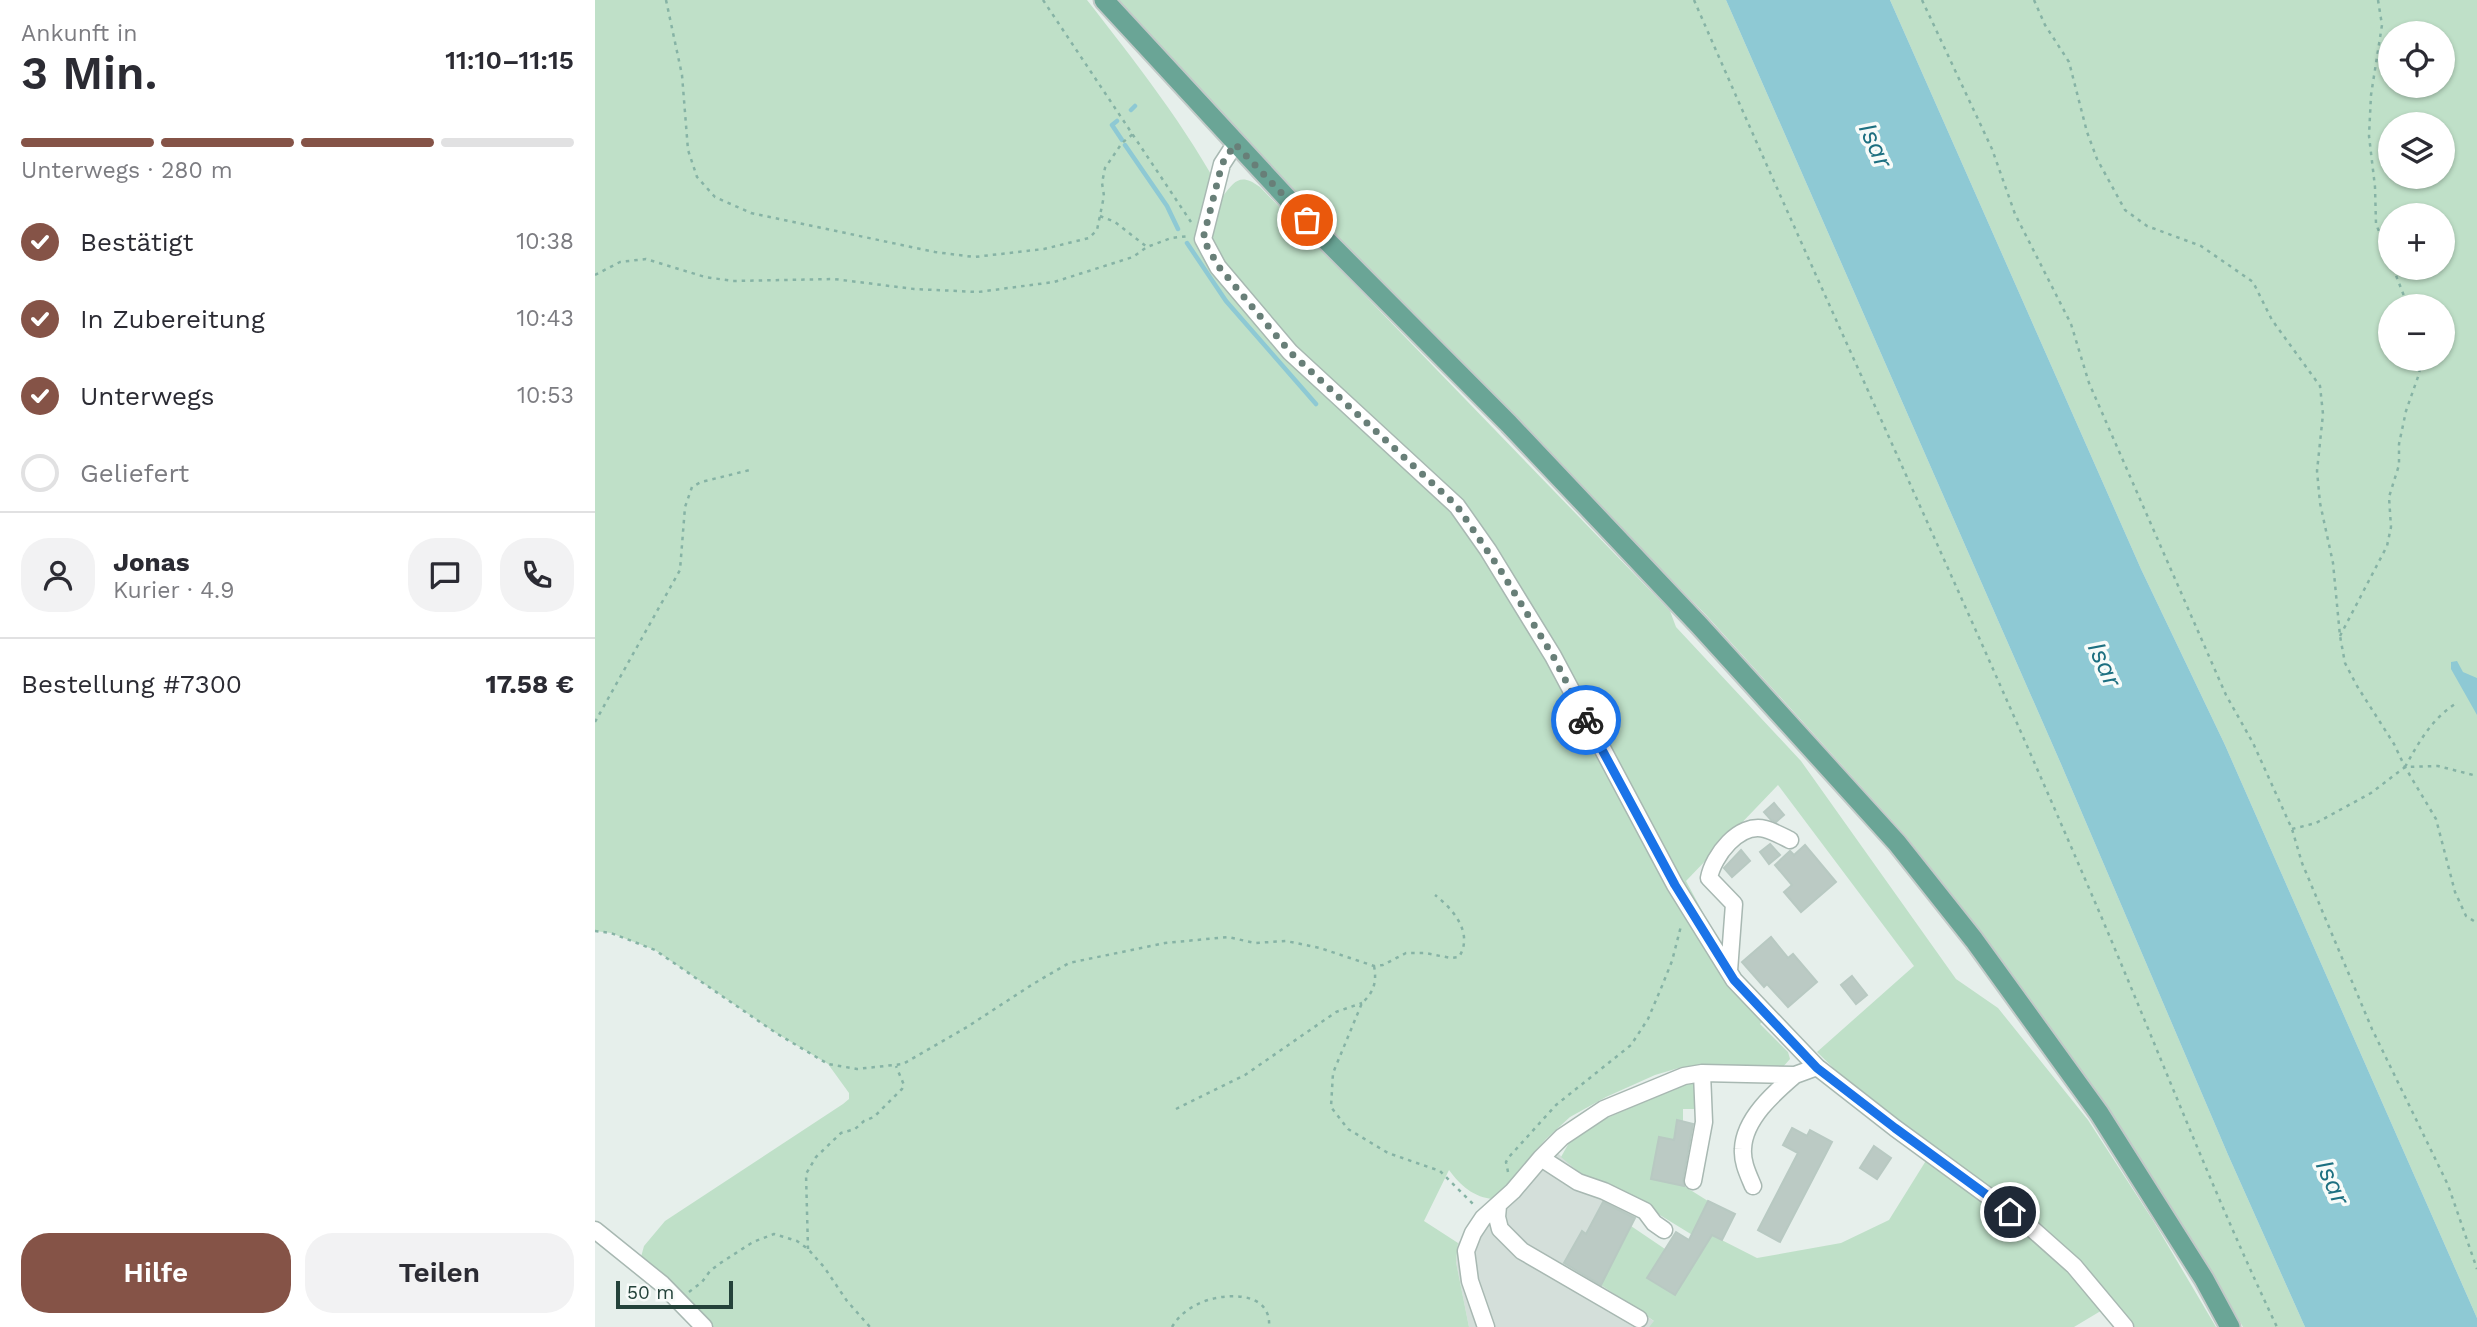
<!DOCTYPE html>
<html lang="de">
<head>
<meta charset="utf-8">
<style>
	body { margin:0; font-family:"Work Sans",sans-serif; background:#f2f2f3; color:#2b2b33; height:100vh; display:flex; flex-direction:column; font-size:26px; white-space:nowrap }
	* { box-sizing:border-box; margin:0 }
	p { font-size:23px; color:#7c7c81 }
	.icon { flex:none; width:38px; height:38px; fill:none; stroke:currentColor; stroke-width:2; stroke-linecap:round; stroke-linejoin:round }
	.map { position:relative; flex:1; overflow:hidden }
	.side { display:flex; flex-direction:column; background:#fff; width:595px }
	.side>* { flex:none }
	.buttons { position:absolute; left:1783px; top:21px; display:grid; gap:14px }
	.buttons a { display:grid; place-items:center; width:77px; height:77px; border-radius:50%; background:#fff; box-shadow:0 2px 5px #0004; font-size:35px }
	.scale { position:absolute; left:21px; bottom:18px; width:117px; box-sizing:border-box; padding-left:7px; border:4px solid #24423a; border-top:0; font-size:19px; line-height:24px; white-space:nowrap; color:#24423a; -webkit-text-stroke:5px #f7fbf9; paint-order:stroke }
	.pin { position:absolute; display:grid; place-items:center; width:60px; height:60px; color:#fff; margin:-30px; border:4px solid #fff; border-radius:50%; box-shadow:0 2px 7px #0007 }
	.courier { position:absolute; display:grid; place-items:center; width:70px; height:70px; margin:-35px; border:5px solid #1a73e8; border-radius:50%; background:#fff; color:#222; box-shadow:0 2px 9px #0007 }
	.overview em { font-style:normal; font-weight:600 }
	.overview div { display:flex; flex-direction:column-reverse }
	.overview { display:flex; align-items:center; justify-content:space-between; height:119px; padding:0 21px }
	h1 { font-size:46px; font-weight:600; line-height:52px }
	.bar { display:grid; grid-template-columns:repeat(4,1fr); gap:10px 7px; align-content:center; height:84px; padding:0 21px }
	.bar i { height:9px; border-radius:5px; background:#e1e1e2 }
	.bar .on { background:#855347 }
	.bar p { grid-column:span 4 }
	.line { display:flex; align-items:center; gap:18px; padding:0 21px; border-top:2px solid #e1e1e2 }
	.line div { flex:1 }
	.round { display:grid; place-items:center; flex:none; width:74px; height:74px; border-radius:28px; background:#f2f2f3 }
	ol { padding:0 21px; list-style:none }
	li { display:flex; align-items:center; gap:21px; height:77px }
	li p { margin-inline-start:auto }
	li .icon { padding:7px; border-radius:50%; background:#855347; color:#fff; stroke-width:4 }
	li:last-child { color:#7c7c81 }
	li i { width:38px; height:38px; border:4px solid #e1e1e2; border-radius:50% }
	.primary-button { display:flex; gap:14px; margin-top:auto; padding:14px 21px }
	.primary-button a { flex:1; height:80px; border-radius:28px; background:#855347; color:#fff; font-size:28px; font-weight:600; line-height:80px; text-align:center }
	.primary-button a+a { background:#f2f2f3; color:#2b2b33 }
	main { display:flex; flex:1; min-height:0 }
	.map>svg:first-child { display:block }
</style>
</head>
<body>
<main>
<section class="side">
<div class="overview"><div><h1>3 Min.</h1><p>Ankunft in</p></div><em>11:10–11:15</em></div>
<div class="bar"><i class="on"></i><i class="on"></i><i class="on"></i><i></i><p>Unterwegs · 280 m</p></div>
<ol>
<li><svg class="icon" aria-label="check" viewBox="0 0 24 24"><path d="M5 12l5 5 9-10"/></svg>Bestätigt<p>10:38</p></li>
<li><svg class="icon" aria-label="check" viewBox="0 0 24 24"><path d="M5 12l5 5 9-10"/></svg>In Zubereitung<p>10:43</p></li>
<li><svg class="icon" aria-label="check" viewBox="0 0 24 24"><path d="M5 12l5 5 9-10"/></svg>Unterwegs<p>10:53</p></li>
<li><i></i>Geliefert</li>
</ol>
<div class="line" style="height:126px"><a class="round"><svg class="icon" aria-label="person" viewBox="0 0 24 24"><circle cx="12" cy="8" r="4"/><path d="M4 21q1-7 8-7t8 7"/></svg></a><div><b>Jonas</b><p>Kurier · 4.9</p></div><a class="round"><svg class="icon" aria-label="chat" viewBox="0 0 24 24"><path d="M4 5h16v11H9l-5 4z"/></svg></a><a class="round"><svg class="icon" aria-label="phone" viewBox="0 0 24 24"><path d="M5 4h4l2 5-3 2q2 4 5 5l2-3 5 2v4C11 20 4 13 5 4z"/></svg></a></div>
<div class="line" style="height:91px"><div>Bestellung #7300</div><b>17.58 €</b></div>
<div class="primary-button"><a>Hilfe</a><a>Teilen</a></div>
</section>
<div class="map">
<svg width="1882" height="1327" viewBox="0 0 1882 1327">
	<rect width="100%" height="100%" fill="#e6efeb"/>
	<path fill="#d4dfda" d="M957 1148 987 1175 1005 1184 1043 1212 1006 1285 1060 1322 1054 1327H874L861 1262 863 1243Z"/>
	<path fill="#bfe0c8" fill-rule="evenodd" d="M0 0H492C539 60 593 129 628 196 640 180 646 173 665 187L1075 611 1081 627 1206 761 1361 979 1403 1008 1493 1120 1559 1222 1621 1327H1522L1509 1309 1479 1327H1054L1059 1321 1006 1285 1036 1226 1070 1249 1052 1278 1080 1295 1112 1244 1047 1204 987 1175 966 1157 975 1141 989 1128 1099 1080 1104 1109H1088V1122L1082 1121 1079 1140 1064 1138 1056 1179 1089 1186 1113 1201 1101 1227 1162 1258 1246 1243 1294 1220 1332 1159 1222 1052 1319 966 1183 785 1091 881 1120 935 1149 978 1177 1013 1165 1024 1193 1052 1195 1059 1187 1068 1181 1069 1087 1067 1060 1075 1011 1097 975 1117 951 1139 899 1199C879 1198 865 1185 854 1170L829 1221 863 1243 861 1262 874 1327H118L65 1272 46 1257 49 1246 70 1221 248 1104 254 1099V1093L233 1064 181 1033 60 950 16 933 0 931Z
		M516 0H1131L1466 764 1634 1157 1710 1327H1648L1618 1274 1513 1109 1388 934 1310 835 1112 616 736 231Z
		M1295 0H1882V1318L1630 745 1546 569ZM1796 33H1848V86H1796ZM1796 124H1848V177H1796ZM1796 215H1848V268H1796ZM1796 306H1848V359H1796Z"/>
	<path fill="#8ec9d4" d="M1131 0H1295L1546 569 1630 745 1882 1318V1327H1710L1634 1157 1466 764Z
		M1862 661 1868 672 1882 678V715L1856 669V662Z"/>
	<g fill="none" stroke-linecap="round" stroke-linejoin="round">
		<path stroke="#8ec9d4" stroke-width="4.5" d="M536 110 540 106
			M522 121 517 125 527 140
			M530 145 572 206 583 229
			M592 243 631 301 721 404"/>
	</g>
	<path fill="#bbcac4" stroke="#b8c9c2" stroke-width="2" d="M1179 803 1189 815 1181 822 1176 820 1169 812Z
		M1175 844 1185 855 1174 864 1165 852Z
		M1210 845 1241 882 1206 912 1189 892 1197 885 1180 865 1195 851 1199 855Z
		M1146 850 1155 861 1137 877 1129 868Z
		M1176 937 1193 958 1198 954 1222 982 1193 1007 1172 984 1169 987 1147 962Z
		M1257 976 1272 995 1261 1004 1246 985Z
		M1082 1120 1098 1124 1088 1179 1089 1186 1056 1179 1064 1137 1079 1140Z
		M1197 1128 1212 1136 1215 1130 1237 1142 1185 1242 1163 1230 1203 1153 1188 1145Z
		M1279 1146 1296 1158 1282 1179 1265 1168Z
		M1113 1201 1140 1214 1127 1240 1117 1235 1080 1295 1052 1278 1081 1232 1094 1240Z
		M1008 1202 1040 1218 1006 1285 969 1263 987 1231 991 1234Z"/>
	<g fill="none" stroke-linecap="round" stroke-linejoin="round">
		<g stroke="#a8b8b2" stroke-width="19">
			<path id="minor" d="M640 144 627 164 608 239 623 267 695 352 862 506 893 550 958 656 1080 885 1139 980 1222 1067 1300 1128 1434 1226 1479 1266 1530 1327
				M1134 971 1139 904 1114 878C1118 856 1144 822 1170 829 1178 831 1187 836 1195 840
				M946 1158 983 1182 1009 1191 1050 1211 1059 1223 1069 1230
				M1098 1181 1109 1122 1107 1073
				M1158 1186C1153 1174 1147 1162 1148 1149 1149 1119 1179 1093 1200 1075
				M903 1206 902 1217 905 1229 927 1251 1044 1319
				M0 1230 67 1284 109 1327
				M891 1327 875 1281 871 1251 878 1233 888 1218 918 1191 946 1158 967 1137 1009 1109 1089 1076 1107 1073 1200 1075 1222 1067"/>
		</g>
		<g stroke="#c2cac8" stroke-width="23">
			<path id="major" d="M509 0 728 237 914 424 1104 625 1302 843 1379 940 1504 1113 1609 1279 1635 1327"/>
		</g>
		<path stroke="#86b3a5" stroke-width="2.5" stroke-dasharray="3.5 5" stroke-linecap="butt" d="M71 0 87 75 93 150 102 177 120 197 156 213 340 252 379 257 449 249 494 238 502 230 509 196 507 183 510 168 527 143 538 134
			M448 0 596 222
			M1099 0C1227 294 1363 584 1490 879 1555 1028 1612 1180 1682 1327
			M1327 0 1397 149 1420 214 1476 324 1494 383 1631 695 1658 743 1697 829 1707 863 1777 1029 1853 1185 1882 1269
			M1439 0 1450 25 1474 62 1492 132 1502 159 1530 210 1552 226 1606 246 1658 282 1677 320 1725 386 1728 414 1722 471 1725 503 1738 563 1745 636 1750 663 1762 686 1799 744 1810 767 1841 819 1860 892 1871 916 1882 923
			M1783 0 1787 25 1776 95 1774 136 1780 187 1781 224 1796 261
			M505 216 520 222 552 247
			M1798 268 1813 306
			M0 275 25 262 51 259 110 277 138 281 239 279 319 289 383 292 459 282 538 257 552 247 576 238 594 236
			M1745 636 1792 546 1796 527 1794 497 1804 465V444L1811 411 1824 374 1826 359
			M0 722 85 570 90 507 97 487 106 482 155 470
			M1810 767C1824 742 1836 720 1860 704
			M1697 829 1721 823 1776 793 1810 767 1843 766 1882 776
			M0 931 16 933 60 950 181 1033 233 1064 262 1069 308 1064 372 1027 438 984 474 963 570 943 633 937 660 943 691 941 725 948 779 966 788 965 811 953H830L856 958 864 957C879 933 858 909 840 895
			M779 966C782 982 779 992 767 1003L738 1073 736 1107 753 1129 793 1153 845 1171 878 1204
			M581 1109 650 1075 741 1012 767 1003
			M913 1172 911 1162 914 1157 961 1105 1036 1045 1053 1019 1067 986 1077 961 1086 926
			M213 1249 211 1174 221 1157 246 1133 260 1129 269 1121 279 1117 307 1089 309 1085 301 1066
			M94 1292 107 1282 115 1271 124 1264 158 1242 179 1234 202 1241 213 1249 229 1267 252 1301 275 1327
			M577 1327C583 1317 591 1310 601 1305 625 1292 677 1289 674 1327"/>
		<use href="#minor" stroke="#fff" stroke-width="16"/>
		<use href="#major" stroke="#6aa596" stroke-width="19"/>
	</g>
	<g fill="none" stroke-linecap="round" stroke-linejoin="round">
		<path stroke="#687f78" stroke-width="7" stroke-dasharray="0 12.6" d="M712 220 640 144 627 164 608 239 624 267 695 352 862 506 906 571 958 656 991 720"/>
		<path stroke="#1a73e8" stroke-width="9" d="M991 720 1080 885 1139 980 1222 1068 1300 1128 1415 1212"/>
	</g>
	<g text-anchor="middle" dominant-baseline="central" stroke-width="7" stroke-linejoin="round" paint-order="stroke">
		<g font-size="26" font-style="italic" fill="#1c6f80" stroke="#f7fbf9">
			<text transform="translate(1281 145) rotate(66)">Isar</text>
			<text transform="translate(1510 664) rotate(66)">Isar</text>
			<text transform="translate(1738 1182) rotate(66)">Isar</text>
		</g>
	</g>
</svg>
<div class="buttons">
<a><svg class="icon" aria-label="locate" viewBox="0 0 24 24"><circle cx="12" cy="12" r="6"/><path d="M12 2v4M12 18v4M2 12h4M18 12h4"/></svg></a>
<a><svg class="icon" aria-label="layers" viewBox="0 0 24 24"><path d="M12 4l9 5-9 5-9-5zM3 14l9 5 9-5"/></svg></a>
<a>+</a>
<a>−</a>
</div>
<div class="scale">50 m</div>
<div class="pin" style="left:712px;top:220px;background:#ea580c"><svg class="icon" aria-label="bag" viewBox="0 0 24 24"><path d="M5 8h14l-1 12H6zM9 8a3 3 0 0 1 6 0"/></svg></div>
<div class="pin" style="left:1415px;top:1212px;background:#1f2937"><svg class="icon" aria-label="home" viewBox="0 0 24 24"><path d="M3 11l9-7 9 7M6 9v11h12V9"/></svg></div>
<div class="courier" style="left:991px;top:720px"><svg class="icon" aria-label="bike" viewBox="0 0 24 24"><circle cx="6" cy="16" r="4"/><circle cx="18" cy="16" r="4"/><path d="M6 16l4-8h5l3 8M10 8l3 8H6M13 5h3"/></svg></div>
</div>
</main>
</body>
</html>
